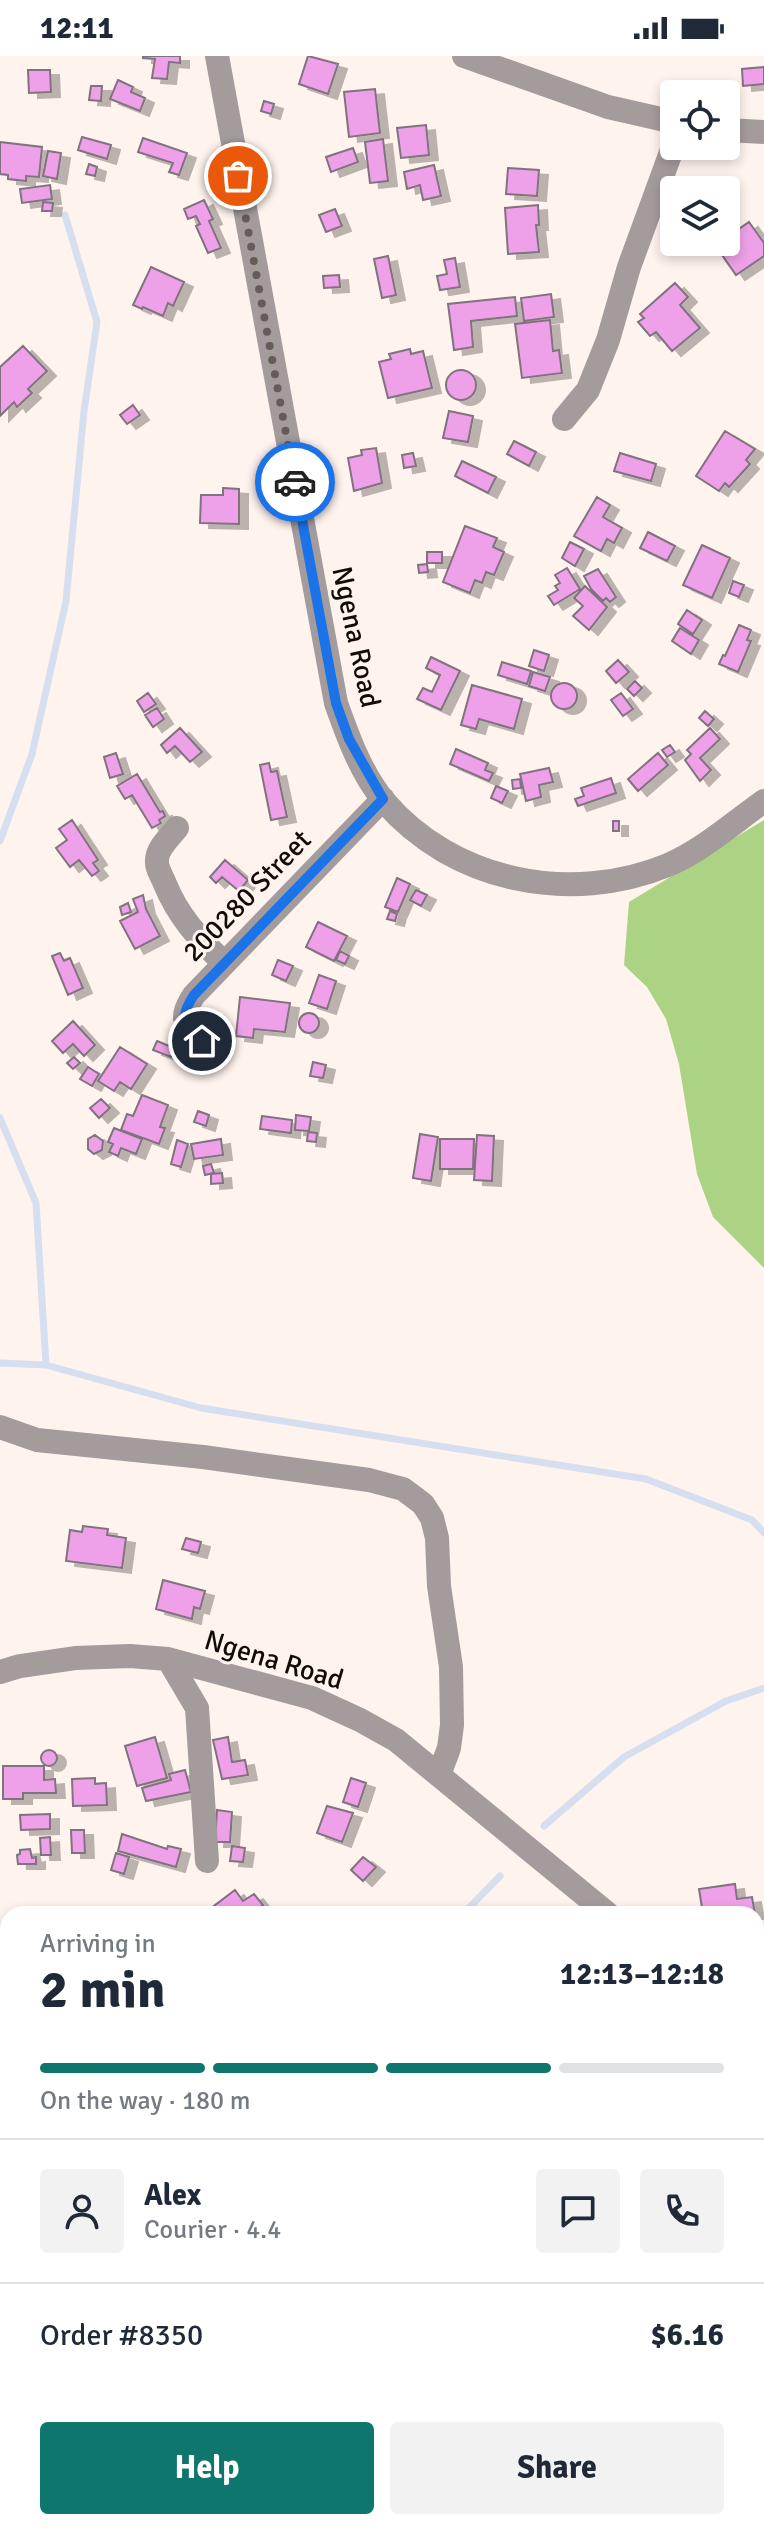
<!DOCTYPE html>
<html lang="en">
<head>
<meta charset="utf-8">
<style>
	body { margin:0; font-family:Signika,sans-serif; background:#f2f2f3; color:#1f2937; height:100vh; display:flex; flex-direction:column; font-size:30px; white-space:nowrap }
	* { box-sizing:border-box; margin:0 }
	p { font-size:26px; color:#747a83 }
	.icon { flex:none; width:44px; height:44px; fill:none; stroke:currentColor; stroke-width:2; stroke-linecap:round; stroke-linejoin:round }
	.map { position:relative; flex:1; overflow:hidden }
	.drawer { position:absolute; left:0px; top:1850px; width:764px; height:624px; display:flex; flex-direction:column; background:#fff; border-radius:24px 24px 0 0; box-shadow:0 4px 12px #0003 }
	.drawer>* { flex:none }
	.buttons { position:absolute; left:660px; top:24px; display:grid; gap:16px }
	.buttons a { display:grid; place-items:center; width:80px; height:80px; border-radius:8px; background:#fff; box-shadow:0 4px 12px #0003; font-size:40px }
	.pin { position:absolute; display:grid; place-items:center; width:68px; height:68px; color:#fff; margin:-34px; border:4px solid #fff; border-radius:50%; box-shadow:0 2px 8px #0007 }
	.courier { position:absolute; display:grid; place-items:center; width:80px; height:80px; margin:-40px; border:6px solid #1a73e8; border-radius:50%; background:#fff; color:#222; box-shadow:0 2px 10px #0007 }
	.overview em { font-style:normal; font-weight:700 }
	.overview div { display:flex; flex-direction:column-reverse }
	.overview { display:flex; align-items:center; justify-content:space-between; height:136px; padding:0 40px }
	h1 { font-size:52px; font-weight:700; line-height:60px }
	.bar { display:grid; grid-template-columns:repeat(4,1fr); gap:12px 8px; align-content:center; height:96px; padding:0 40px }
	.bar i { height:10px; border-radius:6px; background:#e0e1e3 }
	.bar .current { background:#0f766e }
	.bar p { grid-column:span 4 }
	.line { display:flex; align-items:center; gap:20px; padding:0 40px; border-top:2px solid #e0e1e3 }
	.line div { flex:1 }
	.round { display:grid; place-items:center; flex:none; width:84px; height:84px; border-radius:8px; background:#f2f2f3 }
	.action { display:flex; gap:16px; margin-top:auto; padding:16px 40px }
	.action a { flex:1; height:92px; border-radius:8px; background:#0f766e; color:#fff; font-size:32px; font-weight:700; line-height:92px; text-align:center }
	.action a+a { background:#f2f2f3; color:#1f2937 }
	.status { display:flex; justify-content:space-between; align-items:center; height:56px; padding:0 40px; background:#fff; direction:ltr }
	.status svg { height:22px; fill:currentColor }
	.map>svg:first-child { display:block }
</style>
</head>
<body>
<div class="status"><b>12:11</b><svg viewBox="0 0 49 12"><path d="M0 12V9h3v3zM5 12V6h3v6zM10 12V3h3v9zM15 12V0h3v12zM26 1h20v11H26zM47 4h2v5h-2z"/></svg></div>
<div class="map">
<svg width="764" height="2474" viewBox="0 0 764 2474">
	<defs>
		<filter id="shadow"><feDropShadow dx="9" dy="5" stdDeviation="0" flood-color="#0004"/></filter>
	</defs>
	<rect width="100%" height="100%" fill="#fff3ed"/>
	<path fill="#acd384" d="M764 764V1212L713 1161 697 1118 679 1008 666 963 647 931 624 909 629 846Z"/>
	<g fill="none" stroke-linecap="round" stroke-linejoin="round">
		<path stroke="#d6dff0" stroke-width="7" d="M0 785 32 698 66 545 84 355 97 266 65 159
			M0 1062 36 1147 46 1309
			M0 1307 46 1309 201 1352 646 1423 752 1464 764 1477
			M544 1770 624 1701 726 1645 764 1632
			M463 1858 500 1820
			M0 1942 8 1943"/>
	</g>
	<path fill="#eea1e9" stroke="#80727e" stroke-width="2" filter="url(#shadow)" d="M143 0H180V7L169 6 167 23 152 22 155 3 143 2Z
		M308 0 338 8 328 38 299 28Z
		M764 11V28L743 30 742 13Z
		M28 14H50L51 36 29 37Z
		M118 24 133 31 131 36 145 42 140 55 110 43Z
		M91 30H102L101 45 89 44Z
		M375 33 380 77 349 81 344 36Z
		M264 45 274 48 271 58 261 55Z
		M426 69 429 99 401 102 397 72Z
		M82 81 111 89 107 103 78 94Z
		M143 82 187 97 179 119 169 116 173 107 138 96Z
		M383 83 388 125 370 127 365 86Z
		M0 86 42 91 39 121 26 120V125L8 123V119L0 118Z
		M353 92 358 106 331 116 326 101Z
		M48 95 61 97 57 123 43 120Z
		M89 108 97 111 95 120 86 118Z
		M434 109 441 140 423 144 420 129 407 133 404 116Z
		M508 112 539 114 537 140 506 138Z
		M50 129 52 143 22 147 20 133Z
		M204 144 213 163 209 165 221 192 208 197 196 170 200 168 196 160 188 163 184 153Z
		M43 146 53 147 52 155H42Z
		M538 149 539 169H536L539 196 508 198 505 152Z
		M335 153 342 170 326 176 319 159Z
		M749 166 764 187V200L736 219 715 189 726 186V182Z
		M388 200 396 239 382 242 374 203Z
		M455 202 460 231 440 234 437 220 447 218 444 204Z
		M151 211 184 226 173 250 168 247 163 260 143 251 142 253 133 249Z
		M339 219 340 231 324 232 323 220Z
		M675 227 688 241 680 249 700 272 672 295 656 276 650 280 638 266 644 262 640 258Z
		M551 238 554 261 524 265 521 242Z
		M515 241 517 260 471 265 473 291 454 294 448 248Z
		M550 264 553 295 559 294 562 317 522 322 515 268Z
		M23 290 47 315 28 333 32 337 17 351 14 346 0 360V311Z
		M410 293 411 298 423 295 432 332 388 342 379 306 391 303 389 298Z
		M446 329a15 15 0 1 1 30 0a15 15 0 1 1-30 0Z
		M133 349 140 359 127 368 120 359Z
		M449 355 473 360 468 386 443 382Z
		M725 375 755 393 746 404 750 408 729 431 725 427 719 435 696 420Z
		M514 385 536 396 529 410 507 398Z
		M376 392 382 427 354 435 348 402 362 399 361 394Z
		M413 397 416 410 404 412 402 399Z
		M620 397 656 408 651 425 614 415Z
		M462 405 496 421 488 437 455 420Z
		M223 432 239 433V468L200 467 201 439H223Z
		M597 441 610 449 603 461 622 472 614 487 607 483 601 495 574 480Z
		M465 470 497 482 493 491 504 496 494 519 486 516 482 527 475 524 470 537 443 526Z
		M648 476 675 490 667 505 640 492Z
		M570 486 584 493 575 510 562 502Z
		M702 489 730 502 712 542 683 529Z
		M427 496H442V507H427Z
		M427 508 428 516 419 517 418 509Z
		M567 512 580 533 554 549 548 540 558 534 555 530 560 527 555 519Z
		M598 513 616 541 610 546 606 542 603 545 591 533 584 520Z
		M733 525 744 529 739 541 729 537Z
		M585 530 607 551 589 574 573 560 583 550 574 542Z
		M687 554 702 564 693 578 678 568Z
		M739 569 751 574 747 584 751 585 738 616 719 608 723 599 725 600Z
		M680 572 699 584 691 598 672 585Z
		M534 594 549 599 544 615 529 610Z
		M431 601 460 615 441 654 417 643 423 632 432 636 440 619 426 612Z
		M618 604 629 616 616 627 606 615Z
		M502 606 531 615 527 628 498 619Z
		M533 616 550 621 545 635 529 630Z
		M635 625 642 632 634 640 627 633Z
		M551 640a13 13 0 1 1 26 0a13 13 0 1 1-26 0Z
		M472 629 522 643 514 673 479 663 476 673 461 669Z
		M148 637 156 648 144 656 137 645Z
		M621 637 633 653 623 660 611 644Z
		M157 652 164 663 153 671 145 659Z
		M705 655 714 663 708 670 699 662Z
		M180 672 202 696 190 706 175 690 167 697 161 689Z
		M710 672 720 683 700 702 711 714 700 725 685 704 691 698 687 694Z
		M670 689 675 696 667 701 662 694Z
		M456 693 488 707 485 714 493 717 489 725 450 708Z
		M116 697 123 718 110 722 104 701Z
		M658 697 668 709 638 735 628 723Z
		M269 707 271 716 277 715 287 761 271 764 260 709Z
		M549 712 553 726 539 729 541 741 526 745 520 718Z
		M137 718 160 756 163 755 165 760 159 764 161 767 152 772 132 739 125 743 117 730Z
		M611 722 616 737 578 750 575 743 584 740 581 732Z
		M520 723 521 732 513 733 512 724Z
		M496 730 508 735 502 747 491 742Z
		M72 764 98 804 93 807 99 815 92 820 79 804 70 811 56 792 67 784 59 773Z
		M613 765H619V775H613Z
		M225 804 248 824 239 835 222 821 216 827 210 821Z
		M397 822 410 828 398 856 385 851Z
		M416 834 427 839 421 850 410 844Z
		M143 839 146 853 160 880 135 893 120 865 138 856 133 843Z
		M128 847 131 856 122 859 120 851Z
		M390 855 397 858 395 865 387 863Z
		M318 866 347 880 334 905 306 891Z
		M340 895 349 900 345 908 336 904Z
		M60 897 64 905 70 902 83 932 68 939 52 900Z
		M278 904 293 910 286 925 272 919Z
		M319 919 336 925 327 953 309 947Z
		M240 941 290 947 285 976 254 973 253 982 236 980Z
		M299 967a10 10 0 1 1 20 0a10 10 0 1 1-20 0Z
		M73 965 95 989 84 1000 73 988 63 997 52 985Z
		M157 985 174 992 171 1001 153 994Z
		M120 991 147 1008 131 1033 120 1026 114 1035 98 1025Z
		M74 1001 80 1007 73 1013 67 1007Z
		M313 1006 326 1009 323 1022 310 1020Z
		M88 1011 99 1018 92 1030 80 1023Z
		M142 1039 168 1049 160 1071 165 1072 159 1088 121 1074 127 1058 133 1060Z
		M101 1043 110 1052 99 1062 90 1052Z
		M198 1055 209 1059 206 1070 194 1066Z
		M296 1059 311 1061 309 1075 295 1074Z
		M262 1060 292 1064 291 1077 260 1073Z
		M114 1072 142 1083 136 1098 121 1092 118 1100 109 1096 113 1088 108 1086Z
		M308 1076 317 1077 316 1086 307 1085Z
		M420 1078 438 1081 431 1125 413 1122Z
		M95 1079 103 1085 102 1094 94 1098 88 1093V1083Z
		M477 1079 494 1080 492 1125 474 1124Z
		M221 1083 223 1099 194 1103 191 1088Z
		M440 1083H474L473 1113H440Z
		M177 1084 188 1088 181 1111 171 1108Z
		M211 1108 214 1117 205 1119 203 1110Z
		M222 1117 223 1127 211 1128V1118Z
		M83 1470 108 1473 107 1479 126 1482 122 1512 66 1505 70 1474 82 1476Z
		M186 1482 201 1486 198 1497 182 1493Z
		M163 1524 205 1535 200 1553 194 1551 192 1563 156 1553Z
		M155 1681 167 1722 137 1730 125 1690Z
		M228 1681 232 1706 245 1704 248 1719 222 1723 213 1684Z
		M41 1702a8 8 0 1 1 16 0a8 8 0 1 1-16 0Z
		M3 1710H44V1724L55 1723 56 1737H23V1743H3Z
		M185 1714 191 1736 146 1745 142 1732 171 1724 169 1718Z
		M95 1722V1728L106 1727 107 1749 73 1750 72 1723Z
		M351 1722 366 1727 358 1751 343 1746Z
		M327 1750 353 1757 342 1786 317 1777Z
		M217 1754 232 1756 230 1786H215Z
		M50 1758V1773L21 1774 20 1759Z
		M71 1774H84L85 1797H72Z
		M122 1778 167 1793 168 1790 181 1793 176 1811 118 1795Z
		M50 1781 51 1799H41L40 1782Z
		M232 1790 245 1792 243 1806 230 1805Z
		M30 1793 32 1802 36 1801V1808H18L17 1799 20 1798V1794Z
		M116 1797 129 1801 124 1818 111 1814Z
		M363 1801 376 1811 363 1825 351 1814Z
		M735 1828 737 1843 752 1841 755 1858H703L699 1833Z
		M235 1834 243 1845 254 1838 263 1849 252 1858H214L210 1853Z
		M757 1879 764 1880V1895L756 1893Z
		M764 2306V2338L760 2341 764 2345V2356L756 2363V2313Z
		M764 2450V2474H758L761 2467 758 2466Z
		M609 2466H634L627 2474H619Z"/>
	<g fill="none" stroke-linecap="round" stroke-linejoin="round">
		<path stroke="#a49b9c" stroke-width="24" d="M217 0 336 647C348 681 361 717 384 745 453 826 571 849 668 809 703 794 733 767 764 745
			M464 0 608 51 674 66
			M726 74 764 76
			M564 363 588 334 608 284 629 211 674 88
			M177 772C170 781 157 792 157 804 156 812 162 820 165 828 178 860 199 883 224 907
			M202 985C183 969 179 961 194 939L383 743
			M0 1371 37 1384 203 1401 369 1424 403 1433 423 1448 432 1462 437 1482 439 1530 451 1611 452 1669 449 1692 439 1719
			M168 1603 197 1652 207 1805
			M0 1616 20 1610 75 1602 130 1600 168 1603 312 1642 360 1664 396 1684 608 1858
			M756 1935 764 1939
			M756 2249 764 2260"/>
	</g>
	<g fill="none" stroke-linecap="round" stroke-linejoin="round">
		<path stroke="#645c58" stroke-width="8" stroke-dasharray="0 14.4" d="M238 120 295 426"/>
		<path stroke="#1a73e8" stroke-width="10" d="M202 985C183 969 179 961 194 939L383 743 349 683 336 647 295 426"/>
	</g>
	<g text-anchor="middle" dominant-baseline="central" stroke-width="6" stroke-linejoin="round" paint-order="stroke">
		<g font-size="28" fill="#110b08" stroke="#fff3ed">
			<text transform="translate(356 581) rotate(78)">Ngena Road</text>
			<text transform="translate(247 840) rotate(-46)">200280 Street</text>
			<text transform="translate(274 1604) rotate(17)">Ngena Road</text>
		</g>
	</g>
</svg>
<div class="buttons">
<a><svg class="icon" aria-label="locate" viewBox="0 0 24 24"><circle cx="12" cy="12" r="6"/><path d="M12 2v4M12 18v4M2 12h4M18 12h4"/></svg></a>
<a><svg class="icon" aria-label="layers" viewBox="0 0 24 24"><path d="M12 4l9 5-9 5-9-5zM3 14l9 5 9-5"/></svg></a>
</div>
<div class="pin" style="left:238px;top:120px;background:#ea580c"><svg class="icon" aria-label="bag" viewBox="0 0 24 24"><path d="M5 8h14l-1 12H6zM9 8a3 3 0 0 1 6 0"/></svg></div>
<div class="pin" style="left:202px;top:985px;background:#1f2937"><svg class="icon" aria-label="home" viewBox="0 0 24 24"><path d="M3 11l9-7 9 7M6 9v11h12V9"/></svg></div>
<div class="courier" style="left:295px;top:426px"><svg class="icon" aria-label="car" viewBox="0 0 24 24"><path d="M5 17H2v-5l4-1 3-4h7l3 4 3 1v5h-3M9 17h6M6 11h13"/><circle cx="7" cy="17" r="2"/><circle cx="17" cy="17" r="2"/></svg></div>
<section class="drawer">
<div class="overview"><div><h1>2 min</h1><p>Arriving in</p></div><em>12:13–12:18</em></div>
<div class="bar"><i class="current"></i><i class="current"></i><i class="current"></i><i></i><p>On the way · 180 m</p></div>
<div class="line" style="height:144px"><a class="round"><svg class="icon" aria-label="person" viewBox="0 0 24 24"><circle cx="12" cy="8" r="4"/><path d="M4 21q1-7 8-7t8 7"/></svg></a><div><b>Alex</b><p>Courier · 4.4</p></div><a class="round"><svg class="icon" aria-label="chat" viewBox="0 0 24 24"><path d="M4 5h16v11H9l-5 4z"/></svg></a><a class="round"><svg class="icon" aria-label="phone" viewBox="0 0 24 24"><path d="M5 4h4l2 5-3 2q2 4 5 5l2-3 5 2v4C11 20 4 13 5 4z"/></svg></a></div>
<div class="line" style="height:104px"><div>Order #8350</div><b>$6.16</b></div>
<div class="action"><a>Help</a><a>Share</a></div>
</section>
</div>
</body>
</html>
